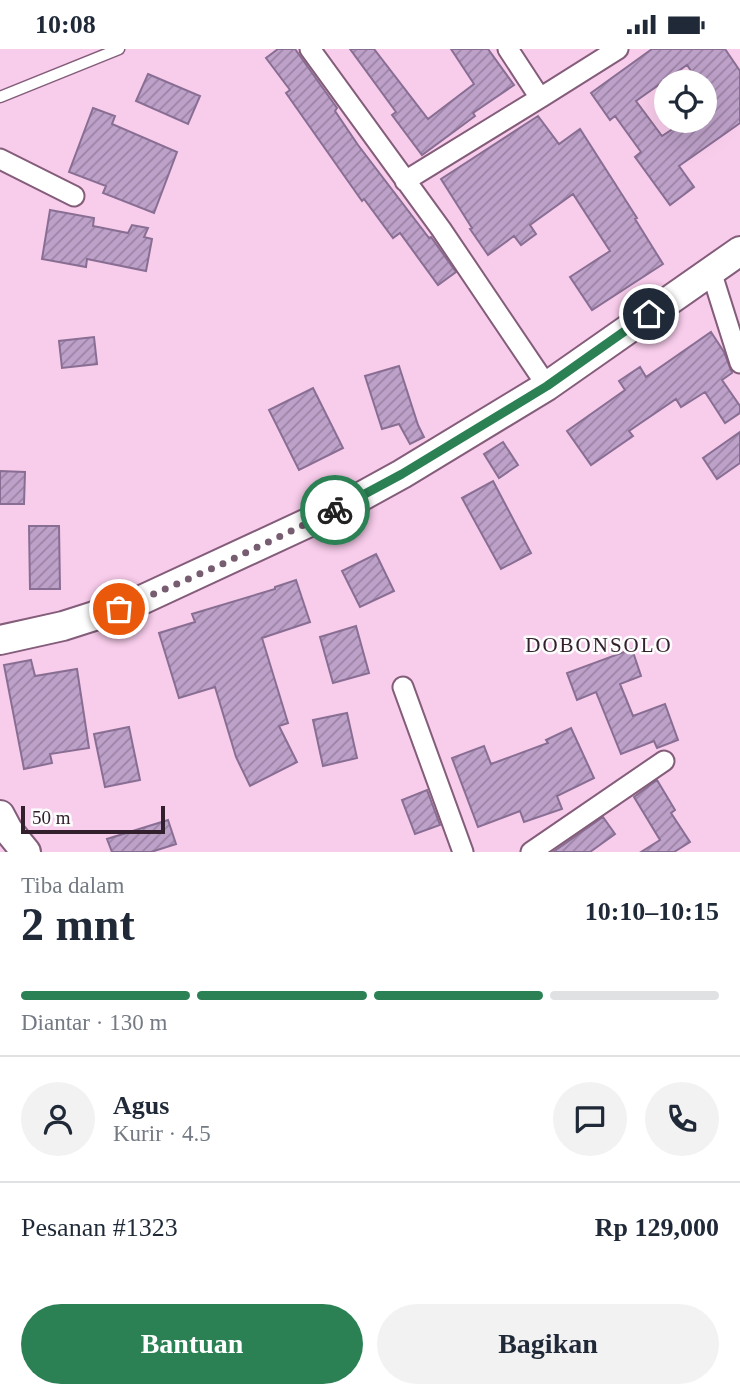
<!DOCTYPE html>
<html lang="id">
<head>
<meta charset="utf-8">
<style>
	body { margin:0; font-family:Georgia,serif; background:#f2f2f3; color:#1f2937; height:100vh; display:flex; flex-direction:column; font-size:26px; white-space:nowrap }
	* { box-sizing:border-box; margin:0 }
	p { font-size:23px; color:#747a83 }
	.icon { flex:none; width:38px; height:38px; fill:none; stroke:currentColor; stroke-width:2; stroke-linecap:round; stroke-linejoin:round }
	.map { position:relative; height:803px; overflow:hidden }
	.details { display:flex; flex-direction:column; background:#fff; flex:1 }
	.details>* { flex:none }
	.buttons { position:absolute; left:654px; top:21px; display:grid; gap:14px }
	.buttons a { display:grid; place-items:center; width:63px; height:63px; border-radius:50%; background:#fff; box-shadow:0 7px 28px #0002; font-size:35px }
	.scale { position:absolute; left:21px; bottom:18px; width:144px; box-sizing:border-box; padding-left:7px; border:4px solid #32212d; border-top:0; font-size:19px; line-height:24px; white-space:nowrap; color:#32212d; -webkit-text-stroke:5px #fcfcfc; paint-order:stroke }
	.pin { position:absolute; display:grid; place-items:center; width:60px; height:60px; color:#fff; margin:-30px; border:4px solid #fff; border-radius:50%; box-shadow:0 2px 7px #0007 }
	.courier { position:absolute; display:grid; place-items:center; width:70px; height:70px; margin:-35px; border:5px solid #2c8154; border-radius:50%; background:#fff; color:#222; box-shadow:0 2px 9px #0007 }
	.overview em { font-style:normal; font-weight:600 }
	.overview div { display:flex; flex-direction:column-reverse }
	.overview { display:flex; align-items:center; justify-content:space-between; height:119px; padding:0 21px }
	h1 { font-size:46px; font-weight:600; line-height:52px }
	.bar { display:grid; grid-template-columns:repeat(4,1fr); gap:10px 7px; align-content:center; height:84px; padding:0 21px }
	.bar i { height:9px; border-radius:5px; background:#e0e1e3 }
	.bar .on { background:#2c8154 }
	.bar p { grid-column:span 4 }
	.line { display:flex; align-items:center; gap:18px; padding:0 21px; border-top:2px solid #e0e1e3 }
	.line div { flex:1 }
	.round { display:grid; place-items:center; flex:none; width:74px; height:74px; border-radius:37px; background:#f2f2f3 }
	.action { display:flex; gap:14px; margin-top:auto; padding:14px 21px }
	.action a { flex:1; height:80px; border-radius:42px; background:#2c8154; color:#fff; font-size:28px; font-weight:600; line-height:80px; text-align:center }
	.action a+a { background:#f2f2f3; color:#1f2937 }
	.status { display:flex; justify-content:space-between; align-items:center; height:49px; padding:0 35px; background:#fff; direction:ltr }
	.status svg { height:19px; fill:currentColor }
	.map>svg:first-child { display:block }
</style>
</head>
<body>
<div class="status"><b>10:08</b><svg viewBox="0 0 49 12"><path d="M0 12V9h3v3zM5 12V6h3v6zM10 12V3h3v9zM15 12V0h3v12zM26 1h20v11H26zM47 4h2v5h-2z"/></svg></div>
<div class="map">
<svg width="740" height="803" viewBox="0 0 740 803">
	<defs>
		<pattern id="building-hatch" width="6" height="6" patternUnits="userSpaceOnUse" patternTransform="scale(1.75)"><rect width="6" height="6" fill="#bea1c9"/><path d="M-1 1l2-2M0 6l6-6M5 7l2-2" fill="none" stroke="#9b83a4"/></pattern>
	</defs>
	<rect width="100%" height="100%" fill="#f8cceb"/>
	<path fill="url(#building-hatch)" stroke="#896e93" stroke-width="2" fill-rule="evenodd" d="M278 0H295L337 59 335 62 358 96 429 189 431 188 456 223 438 236 400 184 393 189 364 150 362 152 286 44 290 41 266 9Z
		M350 0H374L428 70 474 35 451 0H488L514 36 473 64 475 67 422 106 392 66 396 63Z
		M652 0H725L740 22V74L679 117 694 138 670 156 635 108 641 103 615 67 610 71 591 44ZM687 16 699 33H705V42L713 53 705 58V72H685L662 87 636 52Z
		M148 25 200 47 188 75 136 52Z
		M93 59 115 67 112 75 177 103 154 164 103 144 106 137 69 123Z
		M538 67 559 95 580 80 637 169 635 170 663 215 592 261 570 228 610 202 573 145 530 176 536 185 521 196 514 187 488 206 470 180 472 179 441 130Z
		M50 161 94 169 93 177 128 184 132 176 148 179 144 188 152 190 146 222 87 210 86 218 42 210Z
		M711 283 724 303 732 324 722 331 740 357V364L725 374 705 343 681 358 676 350 629 382 633 387 591 416 567 382 625 341 619 332 640 318 646 328Z
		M94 288 97 315 62 319 59 292Z
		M399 317 418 376 424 388 410 395 399 375 382 380 365 327Z
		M313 339 343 399 299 421 269 361Z
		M740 383V414L717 430 703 409Z
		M503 393 518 416 499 429 484 405Z
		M0 422 25 423 24 455H0Z
		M493 432 531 504 501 520 462 449Z
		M29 477H59L60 540H30Z
		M376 505 394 542 360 558 342 522Z
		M296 531 310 573 262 589 288 674 279 677 297 713 250 737 236 708 215 638 179 649 159 584 195 573 192 565 275 540V538Z
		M356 577 369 624 333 634 320 588Z
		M632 600 641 627 620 635 633 667 665 655 678 691 657 699 654 692 621 705 596 643 577 651 567 624Z
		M31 611 35 627 77 620 89 699 50 705 52 714 24 720 4 616Z
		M347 664 357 709 323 717 313 671Z
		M129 678 140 731 105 738 94 685Z
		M571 679 594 729 557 747 562 760 524 773 520 762 478 778 452 709 484 697 491 715 548 694 546 691Z
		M657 731 675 761 671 764 690 793 674 803H641L660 791 634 748Z
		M427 741 440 776 415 785 402 751Z
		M603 768 615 785 590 803H553Z
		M168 771 176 795 151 803H112L107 790Z"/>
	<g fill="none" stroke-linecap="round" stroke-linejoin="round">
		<g stroke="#835d79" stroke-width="13">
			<path id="lane" d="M0 48 119 0"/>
		</g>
		<g stroke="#835d79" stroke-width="23">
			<path id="street" d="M310 0 441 180 547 337
				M540 49 618 0
				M0 110 74 147
				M405 132 540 49 508 0
				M711 222 740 314
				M403 638 463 803
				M531 803 664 712"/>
		</g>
		<g stroke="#835d79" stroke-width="32">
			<path id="secondary" d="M0 591 63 577 135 554 342 458 402 425 547 337 740 202
				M0 766 8 781 26 803"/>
		</g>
		<use href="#lane" stroke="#fff" stroke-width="10"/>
		<use href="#street" stroke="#fff" stroke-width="19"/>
		<use href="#secondary" stroke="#fff" stroke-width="28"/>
	</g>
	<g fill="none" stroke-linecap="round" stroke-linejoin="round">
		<path stroke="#775d70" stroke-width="7" stroke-dasharray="0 12.6" d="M119 560 218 517 335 461"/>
		<path stroke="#2c8154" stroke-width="9" d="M335 461 402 425 547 337 649 265"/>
	</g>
	<g text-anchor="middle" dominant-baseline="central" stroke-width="5" stroke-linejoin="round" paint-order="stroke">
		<g font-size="21" letter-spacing="2" fill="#32212d" stroke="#fcfcfc">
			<text x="599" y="596">DOBONSOLO</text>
		</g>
	</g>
</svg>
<div class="buttons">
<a><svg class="icon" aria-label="locate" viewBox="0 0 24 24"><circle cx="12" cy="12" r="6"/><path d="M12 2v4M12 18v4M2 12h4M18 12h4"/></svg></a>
</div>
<div class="scale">50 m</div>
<div class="pin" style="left:119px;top:560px;background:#ea580c"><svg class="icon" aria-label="bag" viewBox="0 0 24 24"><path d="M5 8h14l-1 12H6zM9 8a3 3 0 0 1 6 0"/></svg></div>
<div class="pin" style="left:649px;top:265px;background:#1f2937"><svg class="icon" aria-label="home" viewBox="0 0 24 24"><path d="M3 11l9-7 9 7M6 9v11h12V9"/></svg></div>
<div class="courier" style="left:335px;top:461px"><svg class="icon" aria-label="bike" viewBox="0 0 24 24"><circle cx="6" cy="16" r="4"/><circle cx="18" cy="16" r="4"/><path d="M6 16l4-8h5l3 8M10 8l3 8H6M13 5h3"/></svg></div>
</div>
<section class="details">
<div class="overview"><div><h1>2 mnt</h1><p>Tiba dalam</p></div><em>10:10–10:15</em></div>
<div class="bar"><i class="on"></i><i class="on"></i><i class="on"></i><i></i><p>Diantar · 130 m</p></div>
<div class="line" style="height:126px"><a class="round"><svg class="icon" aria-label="person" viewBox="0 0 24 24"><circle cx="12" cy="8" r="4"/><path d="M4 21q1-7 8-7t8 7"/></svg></a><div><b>Agus</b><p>Kurir · 4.5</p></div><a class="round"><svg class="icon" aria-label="chat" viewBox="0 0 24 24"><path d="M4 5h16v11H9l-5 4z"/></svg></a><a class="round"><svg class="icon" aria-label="phone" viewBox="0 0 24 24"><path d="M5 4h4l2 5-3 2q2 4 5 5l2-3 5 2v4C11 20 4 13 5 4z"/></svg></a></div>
<div class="line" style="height:91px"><div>Pesanan #1323</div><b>Rp 129,000</b></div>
<div class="action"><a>Bantuan</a><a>Bagikan</a></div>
</section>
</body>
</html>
